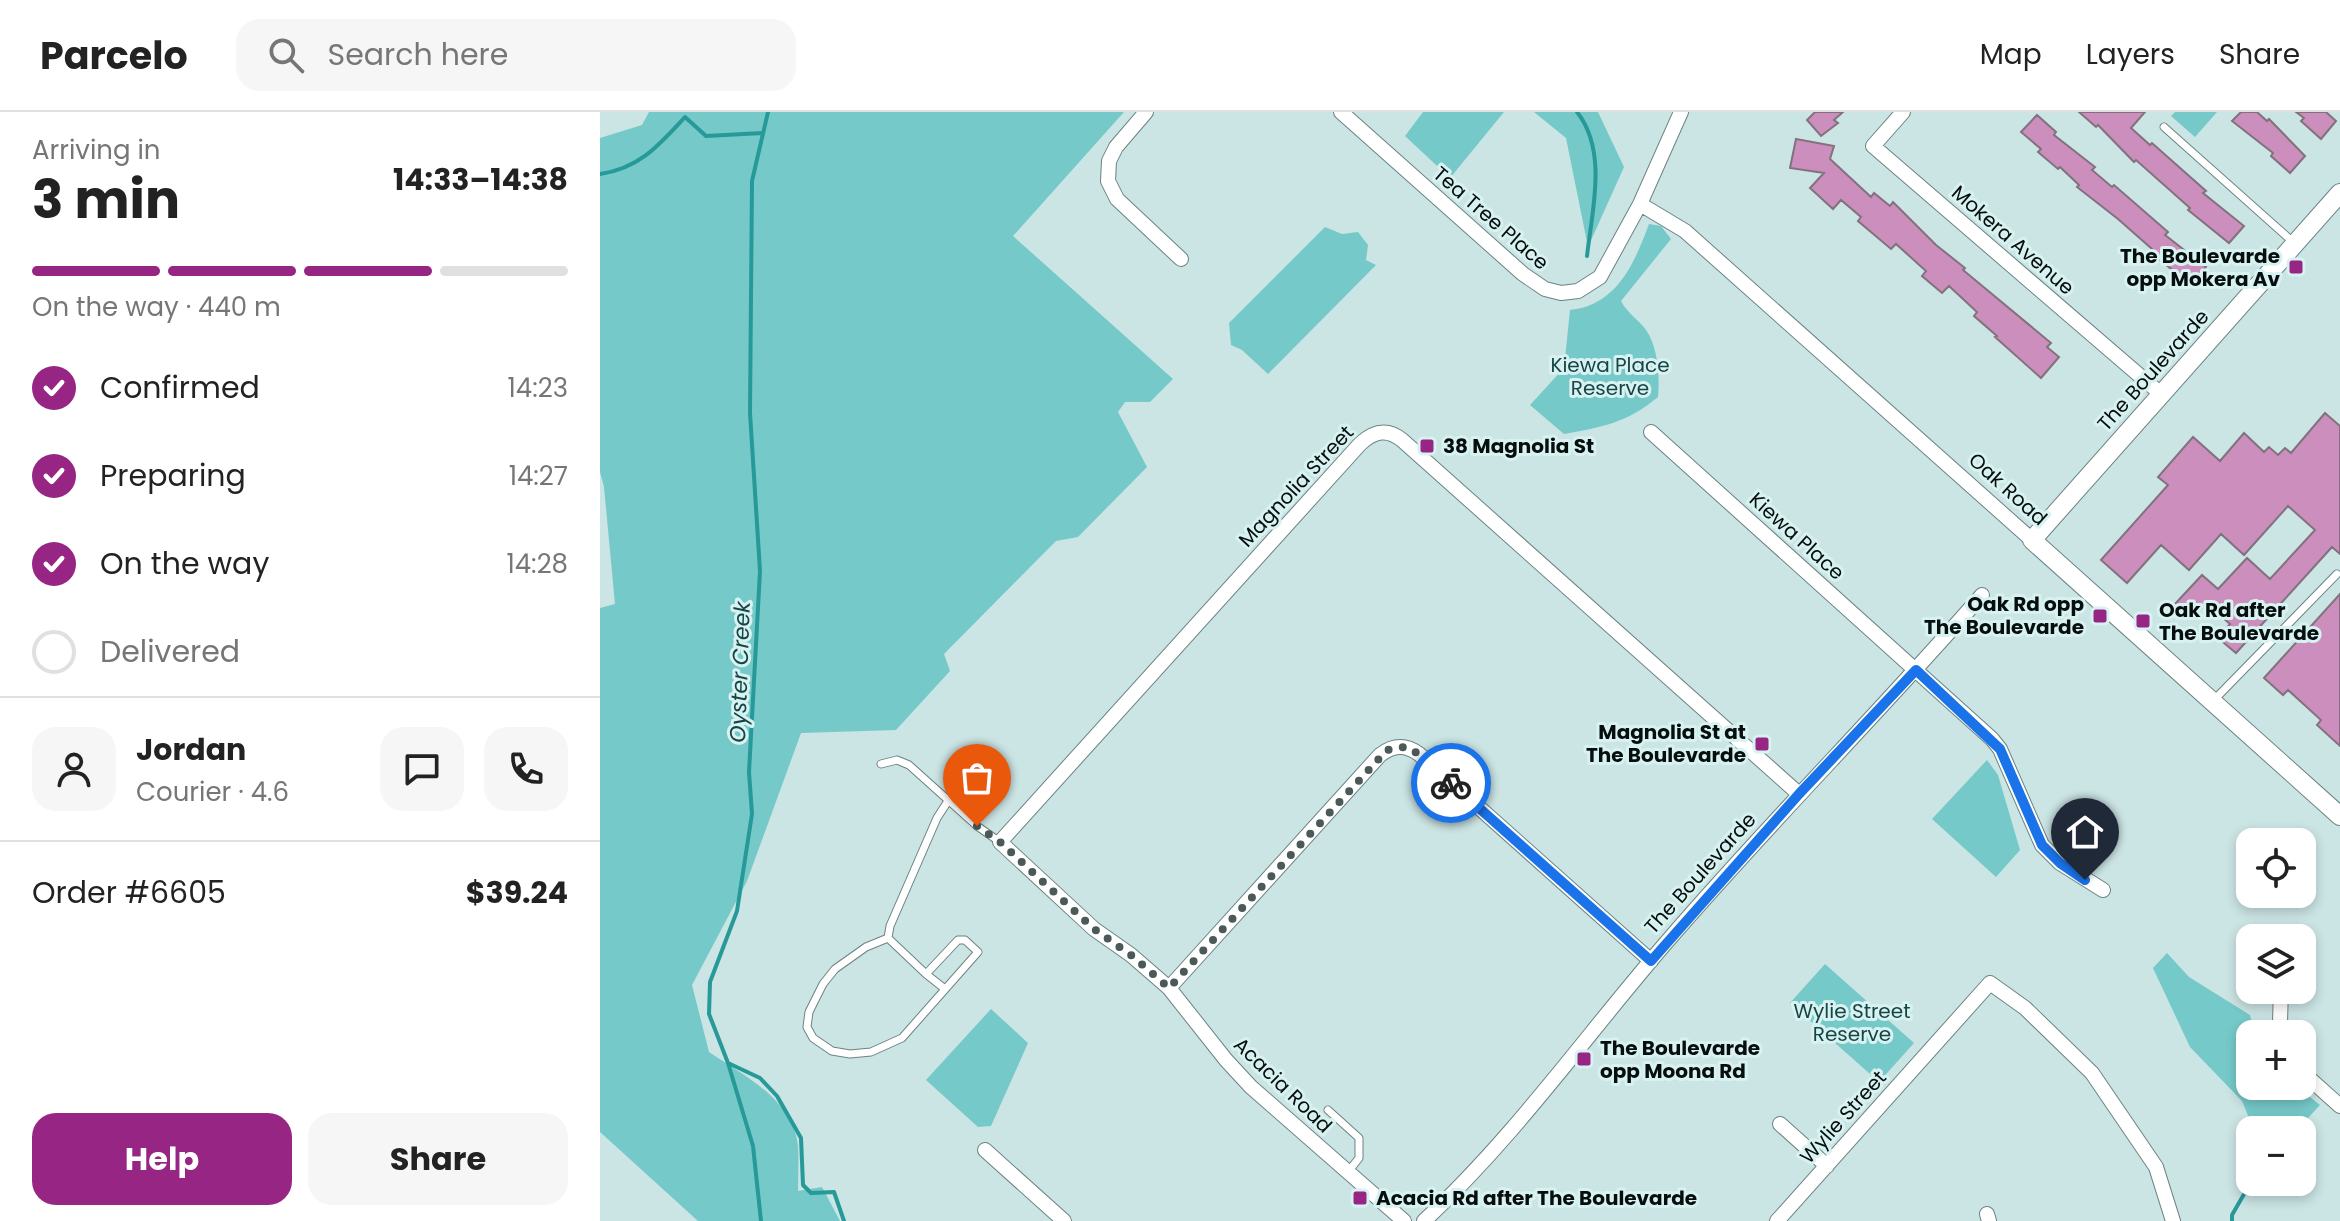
<!DOCTYPE html>
<html lang="en">
<head>
<meta charset="utf-8">
<style>
	body { margin:0; font-family:Poppins,sans-serif; background:#f6f6f6; color:#222; height:100vh; display:flex; flex-direction:column; font-size:30px; white-space:nowrap }
	* { box-sizing:border-box; margin:0 }
	p { font-size:26px; color:#767676 }
	.icon { flex:none; width:44px; height:44px; fill:none; stroke:currentColor; stroke-width:2; stroke-linecap:round; stroke-linejoin:round }
	.map { position:relative; flex:1; overflow:hidden }
	.side { display:flex; flex-direction:column; background:#fff; width:600px }
	.side>* { flex:none }
	.fabs { position:absolute; left:1636px; top:716px; display:grid; gap:16px }
	.fabs a { display:grid; place-items:center; width:80px; height:80px; border-radius:16px; background:#fff; box-shadow:0 4px 12px #0003; font-size:40px }
	.pin { position:absolute; display:grid; place-items:center; width:68px; height:68px; color:#fff; margin:-82px -34px; border-radius:50% 50% 50% 0; rotate:-45deg; box-shadow:0 0 8px #0007 }
	.pin .icon { rotate:45deg }
	.courier { position:absolute; display:grid; place-items:center; width:80px; height:80px; margin:-40px; border:6px solid #1a73e8; border-radius:50%; background:#fff; color:#222; box-shadow:0 2px 10px #0007 }
	.headline em { font-style:normal; font-weight:700 }
	.headline div { display:flex; flex-direction:column-reverse }
	.headline { display:flex; align-items:center; justify-content:space-between; height:136px; padding:0 32px }
	h1 { font-size:52px; font-weight:700; line-height:60px }
	.bar { display:grid; grid-template-columns:repeat(4,1fr); gap:12px 8px; align-content:center; height:96px; padding:0 32px }
	.bar i { height:10px; border-radius:6px; background:#e0e0e0 }
	.bar .current { background:#972583 }
	.bar p { grid-column:span 4 }
	.line { display:flex; align-items:center; gap:20px; padding:0 32px; border-top:2px solid #e0e0e0 }
	.line div { flex:1 }
	.round { display:grid; place-items:center; flex:none; width:84px; height:84px; border-radius:24px; background:#f6f6f6 }
	ol { padding:0 32px; list-style:none }
	li { display:flex; align-items:center; gap:24px; height:88px }
	li p { margin-inline-start:auto }
	li .icon { padding:8px; border-radius:50%; background:#972583; color:#fff; stroke-width:4 }
	li:last-child { color:#767676 }
	li i { width:44px; height:44px; border:4px solid #e0e0e0; border-radius:50% }
	.action { display:flex; gap:16px; margin-top:auto; padding:16px 32px }
	.action a { flex:1; height:92px; border-radius:24px; background:#972583; color:#fff; font-size:32px; font-weight:700; line-height:92px; text-align:center }
	.action a+a { background:#f6f6f6; color:#222 }
	header { display:flex; align-items:center; gap:48px; box-sizing:border-box; height:112px; padding:0 40px; background:#fff; border-bottom:2px solid #e0e0e0 }
	header strong { font-size:38px }
	nav { display:flex; gap:44px; margin-inline-start:auto; font-size:28px }
	.search { width:560px; height:72px; background:#f6f6f6; display:flex; align-items:center; gap:20px; box-sizing:border-box; padding:0 28px; border-radius:24px; color:#767676; font-size:30px }
	main { display:flex; flex:1; min-height:0 }
	.map>svg:first-child { display:block }
</style>
</head>
<body>
<header>
<strong>Parcelo</strong>
<div class="search"><svg class="icon" aria-label="search" viewBox="0 0 24 24"><circle cx="10" cy="10" r="6"/><path d="M15 15l6 6"/></svg>Search here</div>
<nav><a>Map</a><a>Layers</a><a>Share</a></nav>
</header>
<main>
<section class="side">
<div class="headline"><div><h1>3 min</h1><p>Arriving in</p></div><em>14:33–14:38</em></div>
<div class="bar"><i class="current"></i><i class="current"></i><i class="current"></i><i></i><p>On the way · 440 m</p></div>
<ol>
<li><svg class="icon" aria-label="check" viewBox="0 0 24 24"><path d="M5 12l5 5 9-10"/></svg>Confirmed<p>14:23</p></li>
<li><svg class="icon" aria-label="check" viewBox="0 0 24 24"><path d="M5 12l5 5 9-10"/></svg>Preparing<p>14:27</p></li>
<li><svg class="icon" aria-label="check" viewBox="0 0 24 24"><path d="M5 12l5 5 9-10"/></svg>On the way<p>14:28</p></li>
<li><i></i>Delivered</li>
</ol>
<div class="line" style="height:144px"><a class="round"><svg class="icon" aria-label="person" viewBox="0 0 24 24"><circle cx="12" cy="8" r="4"/><path d="M4 21q1-7 8-7t8 7"/></svg></a><div><b>Jordan</b><p>Courier · 4.6</p></div><a class="round"><svg class="icon" aria-label="chat" viewBox="0 0 24 24"><path d="M4 5h16v11H9l-5 4z"/></svg></a><a class="round"><svg class="icon" aria-label="phone" viewBox="0 0 24 24"><path d="M5 4h4l2 5-3 2q2 4 5 5l2-3 5 2v4C11 20 4 13 5 4z"/></svg></a></div>
<div class="line" style="height:104px"><div>Order #6605</div><b>$39.24</b></div>
<div class="action"><a>Help</a><a>Share</a></div>
</section>
<div class="map">
<svg width="1740" height="1109" viewBox="0 0 1740 1109">
	<rect width="100%" height="100%" fill="#cbe4e4"/>
	<path fill="#76c9c9" d="M49 0H524L413 124 573 267 550 290H525L518 300 547 355 478 425 456 429 344 542 350 559 296 618 201 621 147 769 92 873 109 940C144 964 193 987 198 1034 199 1049 198 1064 198 1079L222 1075 240 1109H98L0 1020V496L15 492 4 375 0 360V26L42 13Z
		M823 0H904L850 66 805 24Z
		M934 0H998L1024 55 988 135 966 26Z
		M1575 0H1617L1595 25 1571 4Z
		M1049 112 1061 114 1071 127 1021 189C1027 201 1038 207 1046 218 1058 235 1060 265 1058 285 1027 311 1002 315 964 322L930 293 964 256 970 198C1017 193 1034 152 1049 112Z
		M725 115 742 122 758 120 768 133 766 148 776 153 668 262 642 238 631 233 629 211Z
		M1387 648 1398 663 1420 738 1396 765 1332 707Z
		M1567 841 1589 865 1650 903 1655 922H1650V974H1696L1720 993 1697 1018H1654L1642 989 1590 935 1553 856Z
		M1225 852 1314 931 1279 970 1190 891Z
		M391 897 428 931 391 1014 378 1015 326 968Z"/>
	<g fill="none" stroke-linecap="round" stroke-linejoin="round">
		<path stroke="#279999" stroke-width="4" d="M977 0C1008 39 992 99 987 144
			M0 62C40 56 59 33 85 5L106 24 163 21
			M128 951 160 966 177 984 201 1026 203 1073 211 1081 234 1080 244 1109
			M161 1109 153 1034 128 951 109 902 110 870 137 799 152 702 149 660 160 459 150 301 152 69 168 0
			M1632 1109V1103L1651 1070"/>
	</g>
	<path fill="#cc8ebc" stroke="#82727d" stroke-width="2" d="M1215 0H1243L1234 8 1238 11 1221 24 1207 8Z
		M1479 0H1545L1531 16 1550 33 1552 31 1606 79 1603 81 1644 114 1629 131 1588 98 1590 96 1536 48 1534 50 1498 13 1496 15Z
		M1641 0H1657L1667 9 1669 7 1705 44 1690 61 1671 44 1673 41 1632 9Z
		M1696 0H1726L1736 9 1721 27 1701 9 1704 6Z
		M1437 3 1456 20 1454 23 1495 55 1492 58 1512 75 1514 73 1568 120 1565 123 1606 155 1591 173 1550 140 1552 137 1518 107 1477 75 1479 73 1460 55 1458 57 1438 40 1441 37 1421 20Z
		M1196 27 1234 34 1230 47 1271 85 1274 81 1290 94 1293 90 1336 133 1365 156 1363 158 1451 231 1447 235 1459 245 1441 266 1395 225 1397 224 1374 204 1377 200 1349 174 1342 181 1322 164 1326 159 1296 132 1291 137 1258 109 1261 105 1241 88 1233 97 1210 76 1224 61 1190 56Z
		M1725 301 1740 314V442L1732 435 1636 541 1618 526 1630 512 1606 491 1592 506 1575 492 1602 463 1618 477 1647 446 1670 467 1715 418 1688 394 1644 443 1621 422 1589 458 1561 433 1527 471 1501 448 1568 373 1558 365 1593 325 1620 349 1644 321 1664 340 1669 335 1678 343 1685 336 1691 341Z
		M1740 482V634L1717 613 1721 608 1688 578 1683 583 1664 566Z"/>
	<g fill="none" stroke-linecap="round" stroke-linejoin="round">
		<g stroke="#6c8382" stroke-width="9">
			<path id="service" d="M1564 15 1693 130
				M1614 588 1737 462
				M281 652 297 648 309 653 377 714 400 730
				M288 826 326 862 358 828H365L378 840 302 926 271 940 250 942 232 939 213 926 207 915 209 900 223 872 235 857 266 835Z
				M288 826 290 814 337 706 348 689
				M326 862 345 877
				M728 998 759 1026V1046L748 1060"/>
		</g>
		<g stroke="#6c8382" stroke-width="16">
			<path id="minor" d="M546 0 516 35 509 49 508 69 517 87 581 147
				M741 0 923 162 945 177 961 181 978 179 1000 165 1040 92 1081 0
				M1303 0 1273 34 1561 282
				M1040 92 1085 119 1432 428
				M1051 320 1392 627 1400 637 1442 733 1460 751 1503 778
				M1702 834 1703 832
				M569 876 780 643C793 633 805 632 819 642L1051 849
				M1681 878 1680 910 1682 922
				M1702 960 1740 994
				M1180 1012 1227 1054
				M385 1038 464 1109
				M1387 1102 1389 1109
				M804 1109 651 975 626 948 569 876 531 843 494 817 400 730 760 332C774 319 787 316 802 328L1199 682
				M824 1109C916 1024 989 919 1071 825 1172 708 1281 599 1382 483
				M1177 1109 1390 871 1425 896 1492 961 1556 1055 1573 1109"/>
		</g>
		<g stroke="#6c8382" stroke-width="20">
			<path id="tertiary" d="M1740 81 1432 428 1740 704"/>
		</g>
		<use href="#service" stroke="#fff" stroke-width="7"/>
		<use href="#minor" stroke="#fff" stroke-width="14"/>
		<use href="#tertiary" stroke="#fff" stroke-width="18"/>
	</g>
	<g fill="none" stroke-linecap="round" stroke-linejoin="round">
		<path stroke="#4b5959" stroke-width="8" stroke-dasharray="0 14.4" d="M377 714 400 730 494 817 531 843 569 876 787 638 805 635 812 637 851 671"/>
		<path stroke="#1a73e8" stroke-width="10" d="M851 671 1051 849 1199 682 1316 558 1400 637 1442 733 1460 751 1485 768"/>
	</g>
	<g fill="#972583" stroke="#d8f1f1" stroke-width="3">
		<rect x="1688" y="147" width="16" height="16" rx="4"/>
		<rect x="819" y="326" width="16" height="16" rx="4"/>
		<rect x="1492" y="496" width="16" height="16" rx="4"/>
		<rect x="1535" y="501" width="16" height="16" rx="4"/>
		<rect x="1154" y="624" width="16" height="16" rx="4"/>
		<rect x="976" y="939" width="16" height="16" rx="4"/>
		<rect x="752" y="1078" width="16" height="16" rx="4"/>
	</g>
	<g text-anchor="middle" dominant-baseline="central" stroke-width="6" stroke-linejoin="round" paint-order="stroke">
		<g font-size="20" fill="#060e0e" stroke="#d8f1f1">
			<text transform="translate(891 106) rotate(41)">Tea Tree Place</text>
			<text transform="translate(1413 128) rotate(41)">Mokera Avenue</text>
			<text transform="translate(1553 258) rotate(-48)">The Boulevarde</text>
			<text transform="translate(696 374) rotate(-47)">Magnolia Street</text>
			<text transform="translate(1408 377) rotate(42)">Oak Road</text>
			<text transform="translate(1197 424) rotate(42)">Kiewa Place</text>
			<text transform="translate(1100 761) rotate(-48)">The Boulevarde</text>
			<text transform="translate(683 973) rotate(44)">Acacia Road</text>
			<text transform="translate(1243 1005) rotate(-48)">Wylie Street</text>
		</g>
		<g font-size="20" font-weight="bold" fill="#060e0e" stroke="#d8f1f1" text-anchor="start">
			<text x="1680" y="144" text-anchor="end">The Boulevarde<tspan x="1680" dy="23">opp Mokera Av</tspan></text>
			<text x="843" y="334">38 Magnolia St</text>
			<text x="1484" y="492" text-anchor="end">Oak Rd opp<tspan x="1484" dy="23">The Boulevarde</tspan></text>
			<text x="1559" y="498">Oak Rd after<tspan x="1559" dy="23">The Boulevarde</tspan></text>
			<text x="1146" y="620" text-anchor="end">Magnolia St at<tspan x="1146" dy="23">The Boulevarde</tspan></text>
			<text x="1000" y="936">The Boulevarde<tspan x="1000" dy="23">opp Moona Rd</tspan></text>
			<text x="776" y="1086">Acacia Rd after The Boulevarde</text>
		</g>
		<g font-size="20" fill="#154545" stroke="#d8f1f1">
			<text x="1010" y="253">Kiewa Place<tspan x="1010" dy="23">Reserve</tspan></text>
			<text x="1252" y="899">Wylie Street<tspan x="1252" dy="23">Reserve</tspan></text>
		</g>
		<g font-size="22" font-style="italic" fill="#144444" stroke="#d8f1f1">
			<text transform="translate(140 560) rotate(-88)">Oyster Creek</text>
		</g>
	</g>
</svg>
<div class="fabs">
<a><svg class="icon" aria-label="locate" viewBox="0 0 24 24"><circle cx="12" cy="12" r="6"/><path d="M12 2v4M12 18v4M2 12h4M18 12h4"/></svg></a>
<a><svg class="icon" aria-label="layers" viewBox="0 0 24 24"><path d="M12 4l9 5-9 5-9-5zM3 14l9 5 9-5"/></svg></a>
<a>+</a>
<a>−</a>
</div>
<div class="pin" style="left:377px;top:714px;background:#ea580c"><svg class="icon" aria-label="bag" viewBox="0 0 24 24"><path d="M5 8h14l-1 12H6zM9 8a3 3 0 0 1 6 0"/></svg></div>
<div class="pin" style="left:1485px;top:768px;background:#1f2937"><svg class="icon" aria-label="home" viewBox="0 0 24 24"><path d="M3 11l9-7 9 7M6 9v11h12V9"/></svg></div>
<div class="courier" style="left:851px;top:671px"><svg class="icon" aria-label="bike" viewBox="0 0 24 24"><circle cx="6" cy="16" r="4"/><circle cx="18" cy="16" r="4"/><path d="M6 16l4-8h5l3 8M10 8l3 8H6M13 5h3"/></svg></div>
</div>
</main>
</body>
</html>
